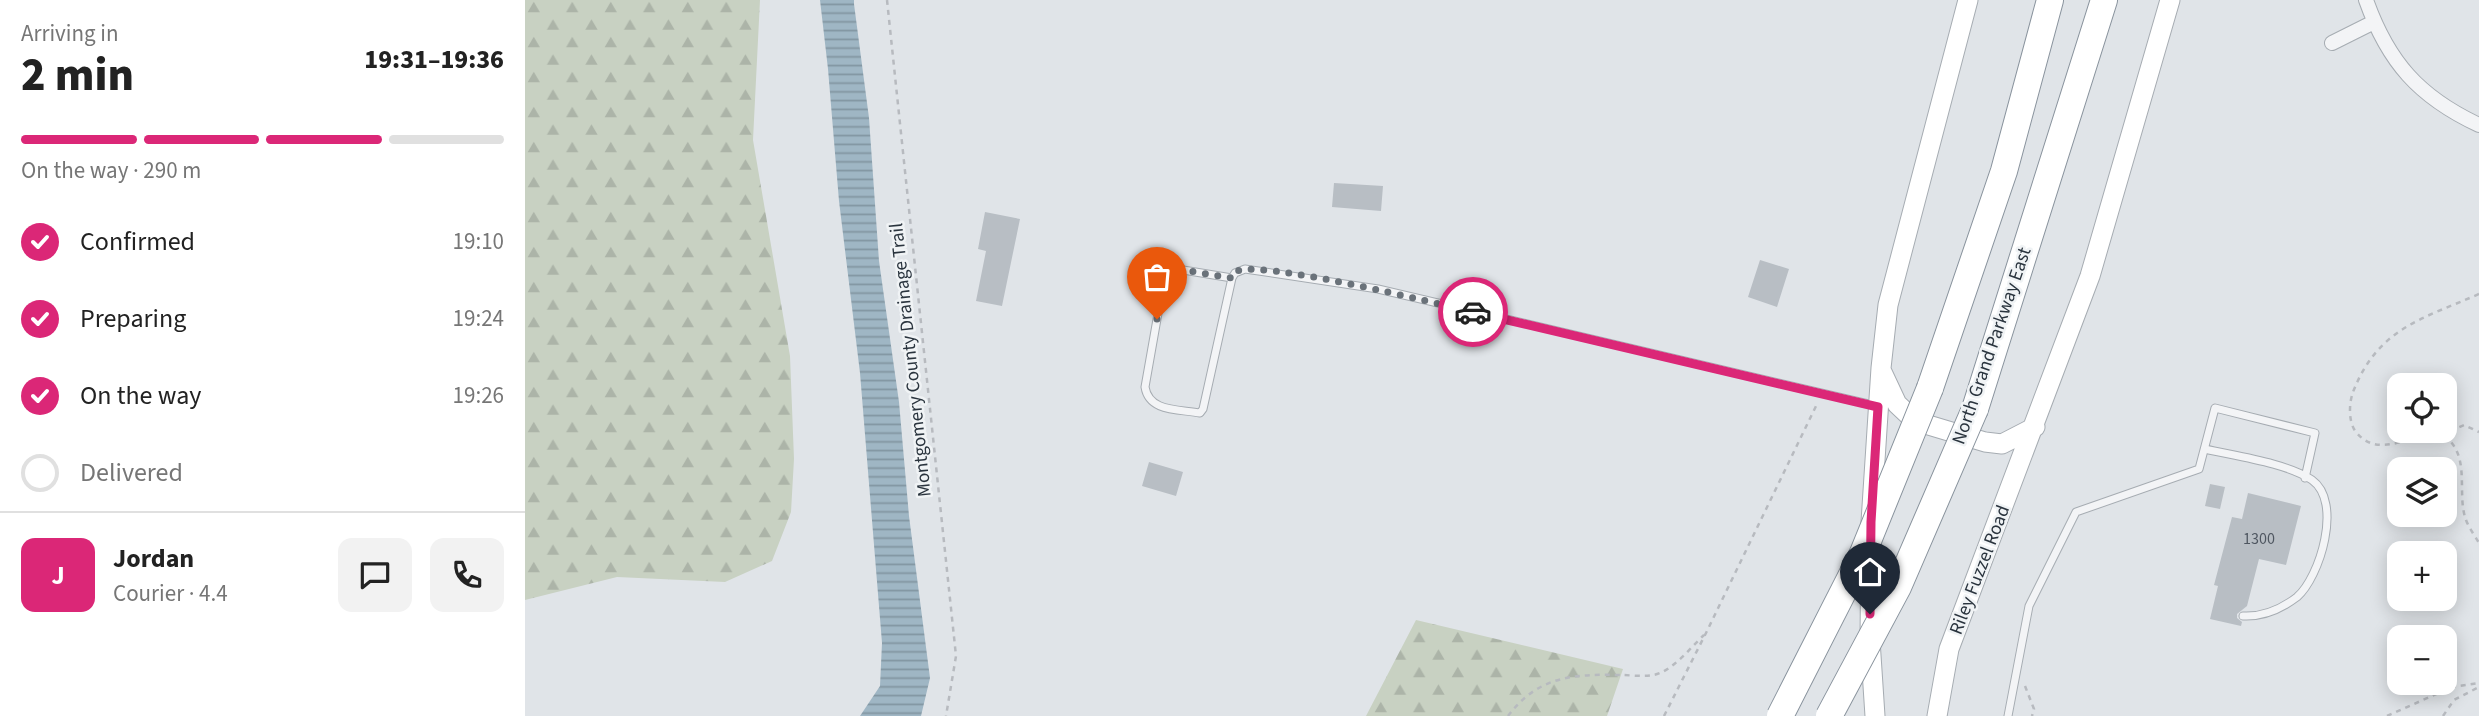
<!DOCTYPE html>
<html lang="en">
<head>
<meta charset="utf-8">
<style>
	body { margin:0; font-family:"Source Sans 3",sans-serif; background:#f2f2f2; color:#222; height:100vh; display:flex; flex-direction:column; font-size:26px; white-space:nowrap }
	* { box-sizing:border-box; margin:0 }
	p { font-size:23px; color:#767676 }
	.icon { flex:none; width:38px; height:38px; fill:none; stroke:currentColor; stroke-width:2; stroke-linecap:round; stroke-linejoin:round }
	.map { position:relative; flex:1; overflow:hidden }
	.side { display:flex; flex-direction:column; background:#fff; width:525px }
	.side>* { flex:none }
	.tools { position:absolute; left:1862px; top:373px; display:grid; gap:14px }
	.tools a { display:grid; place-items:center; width:70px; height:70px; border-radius:14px; background:#fff; box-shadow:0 4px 18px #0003; font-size:35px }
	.pin { position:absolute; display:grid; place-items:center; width:60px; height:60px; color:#fff; margin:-72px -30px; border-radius:50% 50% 50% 0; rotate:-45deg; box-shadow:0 0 7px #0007 }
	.pin .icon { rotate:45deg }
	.courier { position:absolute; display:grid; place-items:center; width:70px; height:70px; margin:-35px; border:5px solid #db2777; border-radius:50%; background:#fff; color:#222; box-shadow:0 2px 9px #0007 }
	.headline em { font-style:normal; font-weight:800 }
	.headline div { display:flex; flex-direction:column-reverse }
	.headline { display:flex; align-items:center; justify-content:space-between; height:119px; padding:0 21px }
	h1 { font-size:46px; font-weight:800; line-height:52px }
	.bar { display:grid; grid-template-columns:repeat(4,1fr); gap:10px 7px; align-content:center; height:84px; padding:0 21px }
	.bar i { height:9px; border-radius:5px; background:#e0e0e0 }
	.bar .selected { background:#db2777 }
	.bar p { grid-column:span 4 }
	.line { display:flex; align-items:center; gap:18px; padding:0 21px; border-top:2px solid #e0e0e0 }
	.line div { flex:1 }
	.round { display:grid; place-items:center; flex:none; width:74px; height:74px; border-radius:14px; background:#f2f2f2 }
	ol { padding:0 21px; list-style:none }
	li { display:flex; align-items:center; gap:21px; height:77px }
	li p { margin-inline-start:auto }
	li .icon { padding:7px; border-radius:50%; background:#db2777; color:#fff; stroke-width:4 }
	li:last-child { color:#767676 }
	li i { width:38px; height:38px; border:4px solid #e0e0e0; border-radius:50% }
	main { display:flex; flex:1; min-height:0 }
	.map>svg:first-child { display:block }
</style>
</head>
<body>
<main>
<section class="side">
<div class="headline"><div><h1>2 min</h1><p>Arriving in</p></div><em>19:31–19:36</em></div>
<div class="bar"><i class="selected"></i><i class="selected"></i><i class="selected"></i><i></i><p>On the way · 290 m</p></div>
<ol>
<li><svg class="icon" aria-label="check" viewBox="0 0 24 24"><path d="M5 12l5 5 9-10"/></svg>Confirmed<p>19:10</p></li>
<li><svg class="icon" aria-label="check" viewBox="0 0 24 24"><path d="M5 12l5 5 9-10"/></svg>Preparing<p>19:24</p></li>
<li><svg class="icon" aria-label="check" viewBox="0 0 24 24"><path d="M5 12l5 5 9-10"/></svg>On the way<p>19:26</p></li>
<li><i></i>Delivered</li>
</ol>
<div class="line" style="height:126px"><b class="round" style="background:#db2777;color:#fff">J</b><div><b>Jordan</b><p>Courier · 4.4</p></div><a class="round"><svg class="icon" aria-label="chat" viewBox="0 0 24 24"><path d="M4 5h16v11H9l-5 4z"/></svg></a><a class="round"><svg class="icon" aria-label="phone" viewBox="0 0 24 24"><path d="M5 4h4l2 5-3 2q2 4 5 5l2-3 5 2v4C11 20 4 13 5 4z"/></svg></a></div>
</section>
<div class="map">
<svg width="1954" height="716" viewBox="0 0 1954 716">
	<defs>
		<pattern id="forest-firs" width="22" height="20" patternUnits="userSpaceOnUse" patternTransform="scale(1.75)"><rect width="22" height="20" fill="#c8d1c2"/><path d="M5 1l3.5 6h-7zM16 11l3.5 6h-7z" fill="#acb4a8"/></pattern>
		<pattern id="water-rules" width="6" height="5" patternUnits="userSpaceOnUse" patternTransform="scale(1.75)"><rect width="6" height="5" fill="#9fb6c4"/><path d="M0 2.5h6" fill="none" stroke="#8295a1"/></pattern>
	</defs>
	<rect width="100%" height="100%" fill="#e0e4e8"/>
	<path fill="url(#forest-firs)" d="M0 0H235L228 140 265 356 269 459 266 512 247 561 200 582 92 577 0 600Z
		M891 620 1098 669 1082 716H841Z"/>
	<path fill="url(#water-rules)" d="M295 0H329V4L344 118 354 261 374 402 384 516 405 678 396 716H335L355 686 357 643 335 373 314 201 303 69Z"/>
	<path fill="#b8bec4" d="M809 183 858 186 856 211 807 207Z
		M460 212 495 219 477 306 451 301 461 251 453 249Z
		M1235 260 1264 269 1252 307 1223 297Z
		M624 462 658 472 651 496 617 486Z
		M1685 484 1700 487 1695 509 1680 506Z
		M1723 493 1776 506 1761 565 1734 559 1722 606 1712 614V618L1717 622 1716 626 1685 619 1693 586 1689 585 1707 517 1717 519Z"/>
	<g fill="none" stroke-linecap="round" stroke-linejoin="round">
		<g stroke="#a6acb2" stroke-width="9">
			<path id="lane" d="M707 278 652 269 640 274 620 387C624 412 653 409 675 413L678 409 707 278 710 273 720 269 853 289 1352 406
				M1680 449C1710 456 1762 463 1787 480 1818 502 1795 577 1772 597 1755 610 1738 617 1718 616
				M1483 716 1504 606 1551 512 1674 469 1690 408 1790 433 1780 478"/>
		</g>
		<g stroke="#a6acb2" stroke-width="16">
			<path id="street" d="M1841 0C1863 62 1894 97 1954 125
				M1807 43 1849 22"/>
		</g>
		<g stroke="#a6acb2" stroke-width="21">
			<path id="secondary" d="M1357 372 1372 404 1390 421 1460 442 1477 444 1510 427
				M1350 716 1345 640 1346 522 1356 368 1363 305 1443 0
				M1412 716 1424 649 1565 276 1645 0"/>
		</g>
		<g stroke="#89939d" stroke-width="28">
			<path id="highway" d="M1405 388 1479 171 1525 0
				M1450 409 1579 0"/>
		</g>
		<path stroke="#b7babf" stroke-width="2.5" stroke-dasharray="5 5" stroke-linecap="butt" d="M362 0 431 656 421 716
			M1954 294C1897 319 1853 328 1828 392 1824 403 1823 422 1831 432 1859 467 1903 417 1926 442 1944 463 1932 496 1941 520 1944 528 1950 536 1954 543
			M1916 435 1939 425 1954 432
			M1500 686 1509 709 1507 716
			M983 716C1013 676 1048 674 1095 675 1105 675 1118 677 1128 675 1147 672 1165 648 1179 635
			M1139 716 1181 633 1293 402
			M1862 716 1927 687 1954 683
			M1918 716 1929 700 1954 687"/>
		<use href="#lane" stroke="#f3f4f6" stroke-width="7"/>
		<use href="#street" stroke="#f3f4f6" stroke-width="14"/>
		<use href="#secondary" stroke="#fff" stroke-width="19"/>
		<use href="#highway" stroke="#fff" stroke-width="26"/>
		<g stroke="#89939d" stroke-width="28" stroke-linecap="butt">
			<path id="highway-bridge" d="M1255 716 1338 553 1405 388
				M1304 716 1373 587 1450 409"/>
		</g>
		<use href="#highway-bridge" stroke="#fff" stroke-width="26"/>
	</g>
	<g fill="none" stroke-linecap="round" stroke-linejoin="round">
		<path stroke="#6a727a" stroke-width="7" stroke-dasharray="0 12.6" d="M632 319 639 274 652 269 707 278 710 272C730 258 914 304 948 312"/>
		<path stroke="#db2777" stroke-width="9" d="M948 312 1353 407 1346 522 1345 614"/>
	</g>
	<g text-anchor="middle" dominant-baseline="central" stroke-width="5" stroke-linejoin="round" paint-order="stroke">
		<g font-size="16" fill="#4e5660">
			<text x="1734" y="539">1300</text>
		</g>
		<g font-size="19" fill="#2a343e" stroke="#f0f3f5">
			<text transform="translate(1467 346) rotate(-71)">North Grand Parkway East</text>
			<text transform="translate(386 360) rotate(-96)">Montgomery County Drainage Trail</text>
			<text transform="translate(1455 570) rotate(-69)">Riley Fuzzel Road</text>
		</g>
	</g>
</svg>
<div class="tools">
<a><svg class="icon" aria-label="locate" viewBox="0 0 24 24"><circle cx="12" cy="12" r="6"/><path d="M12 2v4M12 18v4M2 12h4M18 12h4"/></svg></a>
<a><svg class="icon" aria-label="layers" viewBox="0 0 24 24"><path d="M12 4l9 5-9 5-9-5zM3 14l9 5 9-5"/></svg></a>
<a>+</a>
<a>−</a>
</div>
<div class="pin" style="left:632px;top:319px;background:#ea580c"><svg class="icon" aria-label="bag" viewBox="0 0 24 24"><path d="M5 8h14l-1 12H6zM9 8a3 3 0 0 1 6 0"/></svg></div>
<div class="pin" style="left:1345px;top:614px;background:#1f2937"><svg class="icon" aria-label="home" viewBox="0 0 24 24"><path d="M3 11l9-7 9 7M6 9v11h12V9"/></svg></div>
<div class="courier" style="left:948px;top:312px"><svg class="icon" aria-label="car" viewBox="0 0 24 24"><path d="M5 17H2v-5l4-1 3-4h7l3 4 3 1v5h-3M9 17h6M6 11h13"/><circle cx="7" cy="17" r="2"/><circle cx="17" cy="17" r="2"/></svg></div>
</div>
</main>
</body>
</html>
